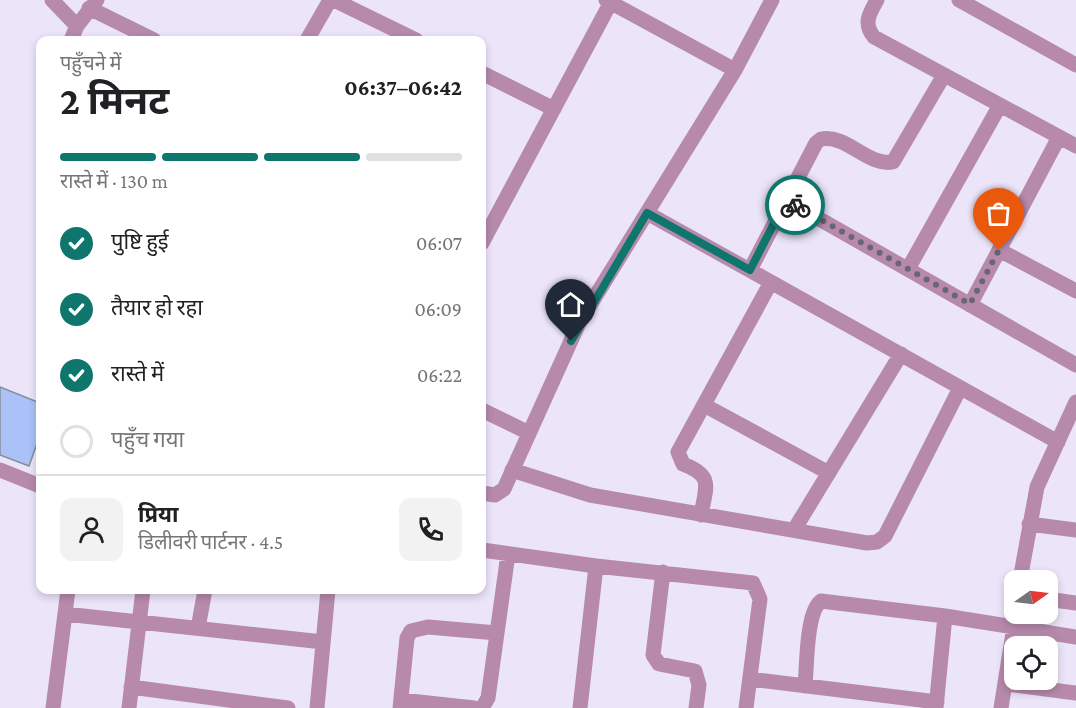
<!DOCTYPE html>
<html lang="hi">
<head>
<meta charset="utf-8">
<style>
	body { margin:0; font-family:"Crimson Pro","Noto Sans Devanagari",serif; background:#f2f2f2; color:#202124; height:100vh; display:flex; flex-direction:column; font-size:22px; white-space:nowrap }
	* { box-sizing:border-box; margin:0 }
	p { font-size:20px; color:#757577 }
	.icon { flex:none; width:33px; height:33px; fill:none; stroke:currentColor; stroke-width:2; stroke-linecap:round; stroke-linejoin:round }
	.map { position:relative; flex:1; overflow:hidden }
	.sheet { position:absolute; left:36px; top:36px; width:450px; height:558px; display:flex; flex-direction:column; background:#fff; border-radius:12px; box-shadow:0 3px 9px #0003 }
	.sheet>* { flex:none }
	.needle { width:39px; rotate:76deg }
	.tools { position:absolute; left:1004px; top:570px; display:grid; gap:12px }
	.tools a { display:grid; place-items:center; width:54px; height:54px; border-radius:12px; background:#fff; box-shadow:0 3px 9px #0003; font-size:30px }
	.pin { position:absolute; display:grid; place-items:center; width:51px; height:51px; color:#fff; margin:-62px -26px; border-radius:50% 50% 50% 0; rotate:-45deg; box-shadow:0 0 6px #0007 }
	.pin .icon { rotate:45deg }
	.courier { position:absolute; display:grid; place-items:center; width:60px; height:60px; margin:-30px; border:4px solid #0f766e; border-radius:50%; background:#fff; color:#222; box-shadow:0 2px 8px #0007 }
	.head em { font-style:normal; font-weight:700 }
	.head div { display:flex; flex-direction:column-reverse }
	.head { display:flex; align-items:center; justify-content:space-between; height:102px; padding:0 24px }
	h1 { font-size:39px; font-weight:700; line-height:45px }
	.bar { display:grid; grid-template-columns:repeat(4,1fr); gap:9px 6px; align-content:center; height:72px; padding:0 24px }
	.bar i { height:8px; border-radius:4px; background:#e0e0e0 }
	.bar .current { background:#0f766e }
	.bar p { grid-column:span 4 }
	.line { display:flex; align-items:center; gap:15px; padding:0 24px; border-top:2px solid #e0e0e0 }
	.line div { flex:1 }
	.round { display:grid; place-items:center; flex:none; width:63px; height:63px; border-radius:12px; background:#f2f2f2 }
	ol { padding:0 24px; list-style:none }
	li { display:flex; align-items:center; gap:18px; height:66px }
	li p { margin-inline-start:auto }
	li .icon { padding:6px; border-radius:50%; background:#0f766e; color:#fff; stroke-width:4 }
	li:last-child { color:#757577 }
	li i { width:33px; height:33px; border:3px solid #e0e0e0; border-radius:50% }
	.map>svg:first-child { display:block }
</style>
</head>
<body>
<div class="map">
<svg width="1076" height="708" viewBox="0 0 1076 708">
	<rect width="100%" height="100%" fill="#ece5fa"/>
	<path fill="#aac2f7" stroke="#848da0" stroke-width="1.5" d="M0 387 40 403V435L29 466 0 455Z"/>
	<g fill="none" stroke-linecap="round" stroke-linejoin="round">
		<path stroke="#b78aac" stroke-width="15" d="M52 0 77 26
			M334 0 416 40
			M606 0 735 70
			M877 0C869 14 863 24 874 37L1076 146
			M959 0 1076 65
			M89 8 154 40
			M71 40 77 26 97 0
			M307 40 330 0
			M482 73 554 109
			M786 200 1076 365
			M647 213 1058 442
			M482 243 612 0
			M999 250 1076 291
			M908 269 1000 105
			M750 270 816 143 821 139C847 134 868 167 893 162L944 75
			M970 305 1059 137
			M704 405 829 473
			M482 410 529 433
			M0 470 40 486
			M512 470 590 495 867 543 877 542 885 536 960 388
			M482 493 495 495 504 489 579 323 735 70 772 0
			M701 515C706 486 714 476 683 464L678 452 771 282
			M1029 524 1076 530
			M794 530 901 354
			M482 550 596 566 580 708
			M596 566 753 583 760 599 746 708
			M663 572 653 655 659 664 695 671 699 685 696 708
			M1020 580 1037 487 1076 402
			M1047 599 1076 603
			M65 614 323 642
			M198 628 205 590
			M750 679 937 702
			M1006 684 1076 693
			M805 686C807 666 806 612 821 601L945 616 1076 637
			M131 687 288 708
			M401 700 474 708
			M53 708 68 590
			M129 708 143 590
			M317 708 328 590
			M400 708 407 638 411 631 428 627 497 633
			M482 708 488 698 508 554
			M936 708 945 616
			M1001 708 1016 614"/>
	</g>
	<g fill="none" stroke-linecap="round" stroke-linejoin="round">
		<path stroke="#696572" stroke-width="6" stroke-dasharray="0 10.8" d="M795 205 970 304 999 250"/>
		<path stroke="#0f766e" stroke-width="8" d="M571 341 647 213 750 270 786 200 795 205"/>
	</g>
</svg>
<div class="tools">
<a><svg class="needle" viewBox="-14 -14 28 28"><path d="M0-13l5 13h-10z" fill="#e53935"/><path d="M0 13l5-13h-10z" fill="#757577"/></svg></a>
<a><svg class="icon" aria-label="locate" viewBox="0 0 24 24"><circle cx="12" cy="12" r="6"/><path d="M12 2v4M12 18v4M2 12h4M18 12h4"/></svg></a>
</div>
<div class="pin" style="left:999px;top:250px;background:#ea580c"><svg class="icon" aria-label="bag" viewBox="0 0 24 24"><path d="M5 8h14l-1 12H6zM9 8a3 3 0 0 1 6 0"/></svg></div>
<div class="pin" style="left:571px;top:341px;background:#1f2937"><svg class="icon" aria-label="home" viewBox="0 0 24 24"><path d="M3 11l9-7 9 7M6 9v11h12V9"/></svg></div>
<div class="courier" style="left:795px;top:205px"><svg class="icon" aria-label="bike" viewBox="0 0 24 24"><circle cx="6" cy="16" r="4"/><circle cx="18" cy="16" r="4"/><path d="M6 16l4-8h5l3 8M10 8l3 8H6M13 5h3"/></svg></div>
<section class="sheet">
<div class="head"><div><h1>2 मिनट</h1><p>पहुँचने में</p></div><em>06:37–06:42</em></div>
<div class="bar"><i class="current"></i><i class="current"></i><i class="current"></i><i></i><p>रास्ते में · 130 m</p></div>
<ol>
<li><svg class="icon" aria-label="check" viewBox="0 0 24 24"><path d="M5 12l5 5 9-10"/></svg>पुष्टि हुई<p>06:07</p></li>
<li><svg class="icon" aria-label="check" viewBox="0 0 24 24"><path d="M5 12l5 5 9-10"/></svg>तैयार हो रहा<p>06:09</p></li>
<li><svg class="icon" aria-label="check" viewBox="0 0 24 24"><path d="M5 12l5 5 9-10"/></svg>रास्ते में<p>06:22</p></li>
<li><i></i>पहुँच गया</li>
</ol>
<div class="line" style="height:108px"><a class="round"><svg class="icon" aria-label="person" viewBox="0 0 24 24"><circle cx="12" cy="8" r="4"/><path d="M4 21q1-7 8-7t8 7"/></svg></a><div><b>प्रिया</b><p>डिलीवरी पार्टनर · 4.5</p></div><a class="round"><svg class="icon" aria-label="phone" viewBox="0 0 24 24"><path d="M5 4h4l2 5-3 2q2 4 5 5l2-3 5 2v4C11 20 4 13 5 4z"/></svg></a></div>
</section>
</div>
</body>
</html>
